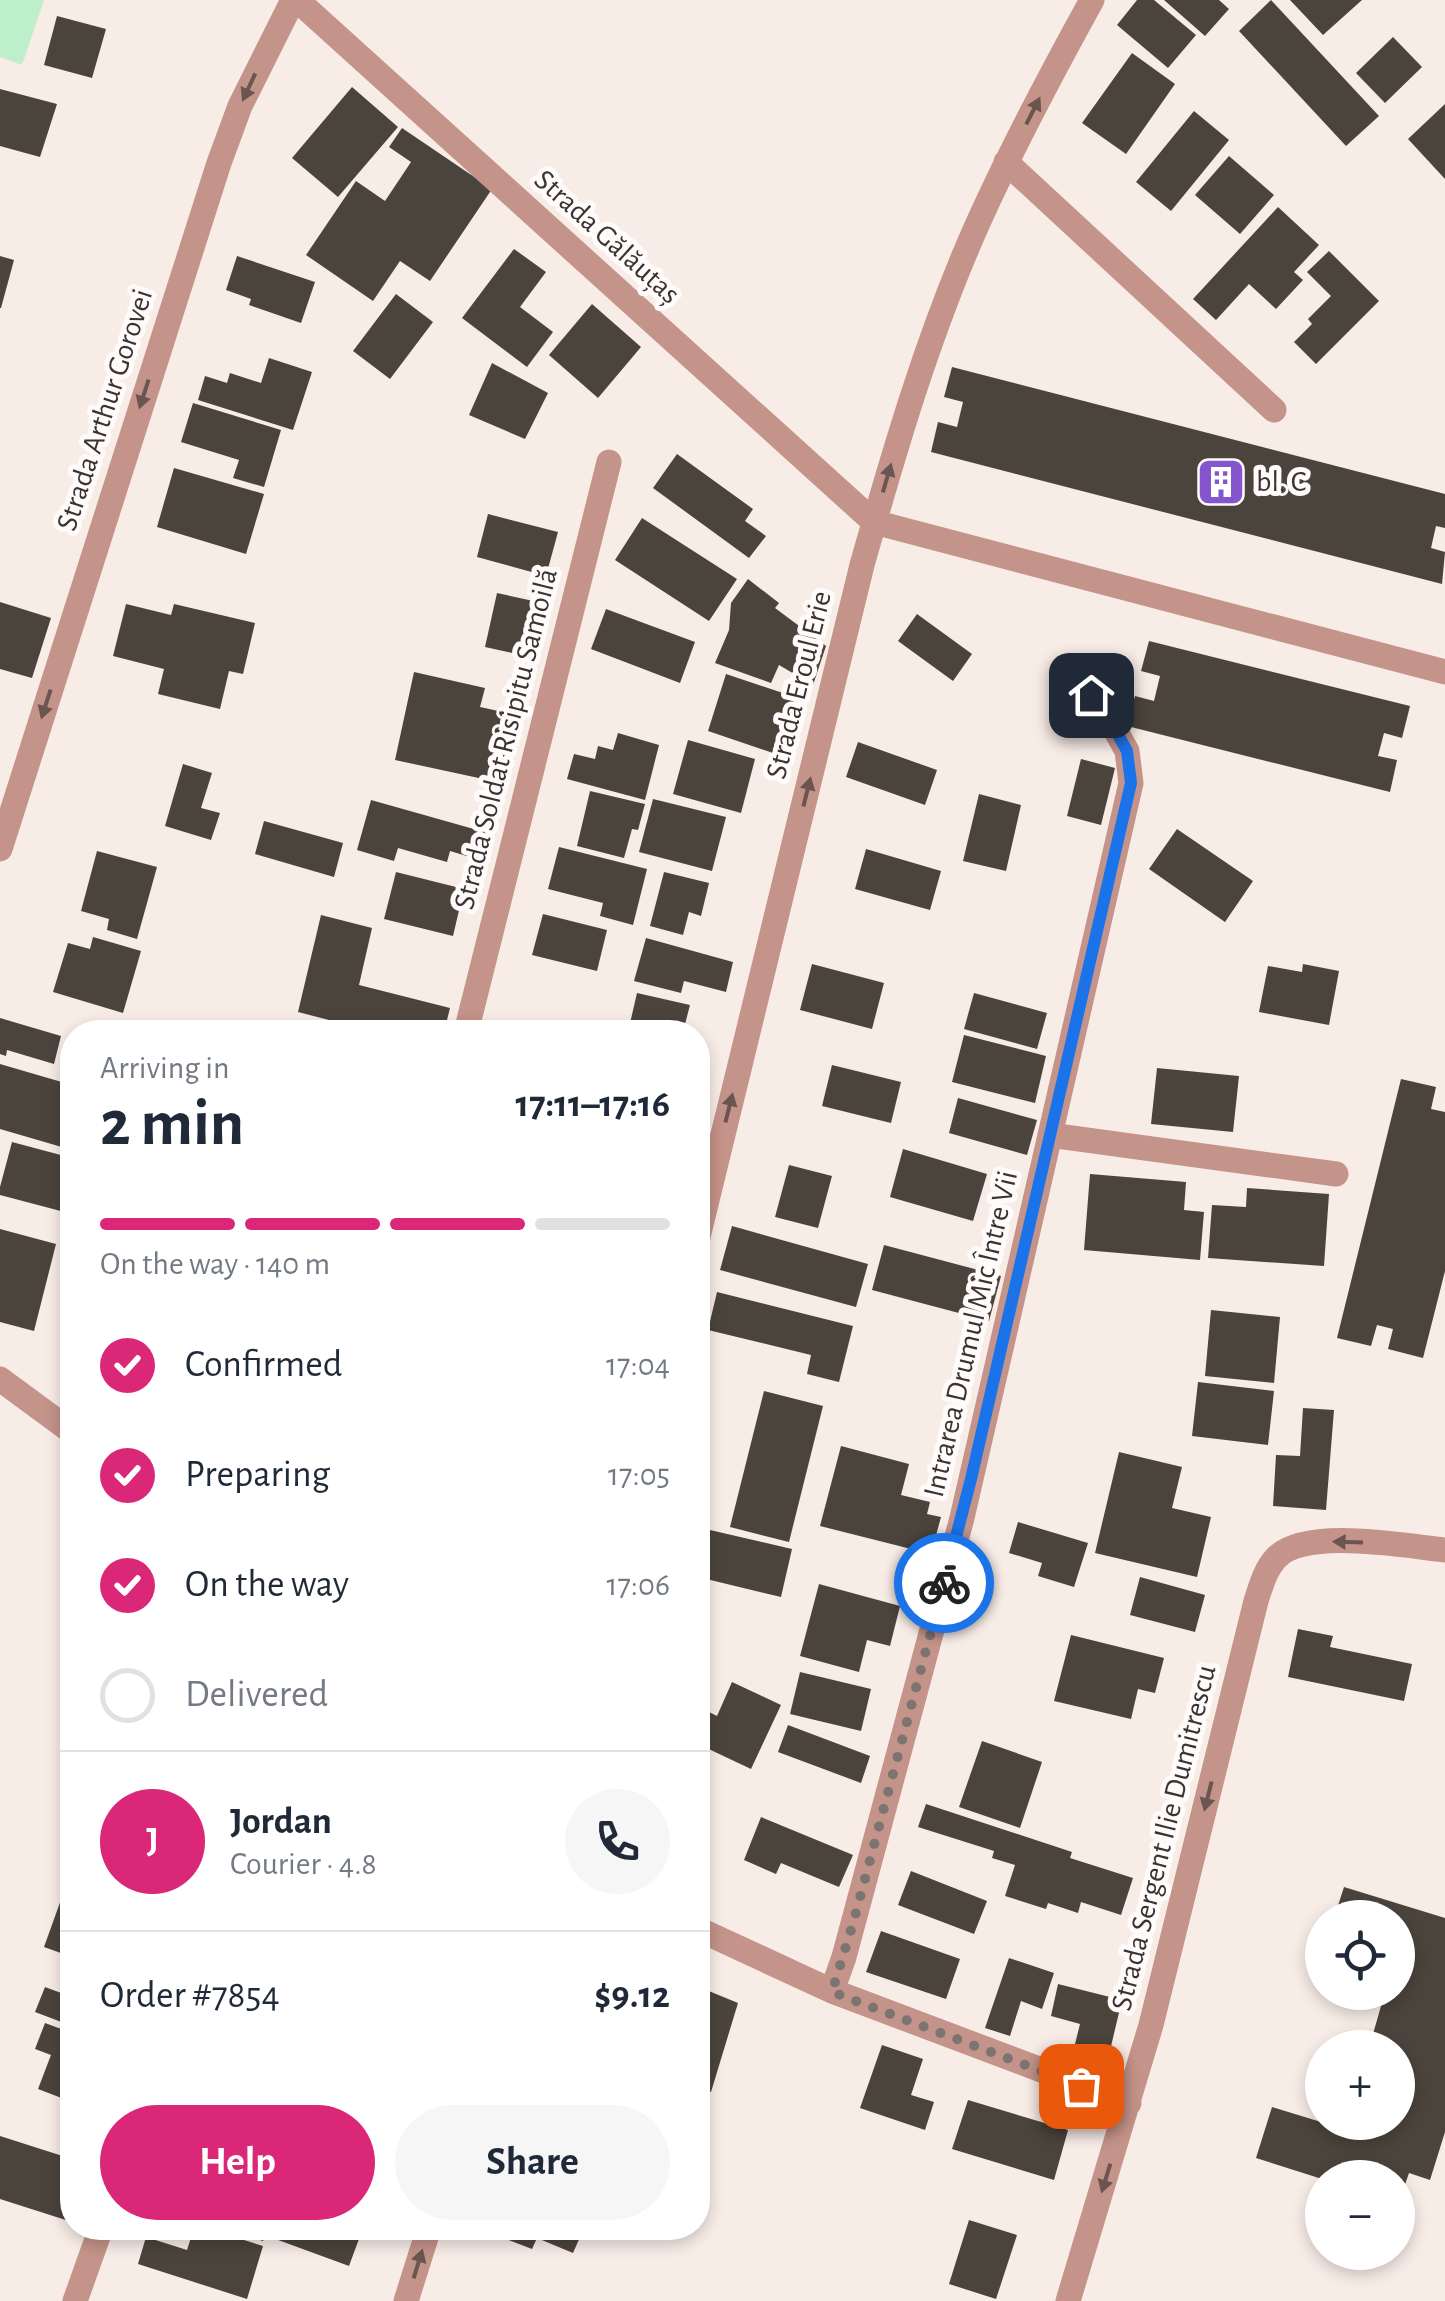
<!DOCTYPE html>
<html lang="en">
<head>
<meta charset="utf-8">
<style>
	body { margin:0; font-family:"Alegreya Sans",sans-serif; background:#f6f6f7; color:#1f2937; height:100vh; display:flex; flex-direction:column; font-size:38px; white-space:nowrap }
	* { box-sizing:border-box; margin:0 }
	p { font-size:32px; color:#747a83 }
	.icon { flex:none; width:55px; height:55px; fill:none; stroke:currentColor; stroke-width:2; stroke-linecap:round; stroke-linejoin:round }
	.map { position:relative; flex:1; overflow:hidden }
	.sheet { position:absolute; left:60px; top:1020px; width:650px; height:1220px; display:flex; flex-direction:column; background:#fff; border-radius:40px; box-shadow:0 5px 15px #0003 }
	.sheet>* { flex:none }
	.fabs { position:absolute; left:1305px; top:1900px; display:grid; gap:20px }
	.fabs a { display:grid; place-items:center; width:110px; height:110px; border-radius:50%; background:#fff; box-shadow:0 5px 15px #0003; font-size:50px }
	.pin { position:absolute; display:grid; place-items:center; width:85px; height:85px; color:#fff; margin:-42px; border-radius:20px; box-shadow:0 5px 15px #0006 }
	.courier { position:absolute; display:grid; place-items:center; width:100px; height:100px; margin:-50px; border:8px solid #1a73e8; border-radius:50%; background:#fff; color:#222; box-shadow:0 2px 12px #0007 }
	.summary em { font-style:normal; font-weight:600 }
	.summary div { display:flex; flex-direction:column-reverse }
	.summary { display:flex; align-items:center; justify-content:space-between; height:170px; padding:0 40px }
	h1 { font-size:65px; font-weight:600; line-height:75px }
	.bar { display:grid; grid-template-columns:repeat(4,1fr); gap:15px 10px; align-content:center; height:120px; padding:0 40px }
	.bar i { height:12px; border-radius:8px; background:#e0e1e3 }
	.bar .current { background:#db2777 }
	.bar p { grid-column:span 4 }
	.line { display:flex; align-items:center; gap:25px; padding:0 40px; border-top:2px solid #e0e1e3 }
	.line div { flex:1 }
	.round { display:grid; place-items:center; flex:none; width:105px; height:105px; border-radius:52px; background:#f6f6f7 }
	ol { padding:0 40px; list-style:none }
	li { display:flex; align-items:center; gap:30px; height:110px }
	li p { margin-inline-start:auto }
	li .icon { padding:10px; border-radius:50%; background:#db2777; color:#fff; stroke-width:4 }
	li:last-child { color:#747a83 }
	li i { width:55px; height:55px; border:5px solid #e0e1e3; border-radius:50% }
	.primary-button { display:flex; gap:20px; margin-top:auto; padding:20px 40px }
	.primary-button a { flex:1; height:115px; border-radius:60px; background:#db2777; color:#fff; font-size:40px; font-weight:600; line-height:115px; text-align:center }
	.primary-button a+a { background:#f6f6f7; color:#1f2937 }
	.map>svg:first-child { display:block }
</style>
</head>
<body>
<div class="map">
<svg width="1445" height="2301" viewBox="0 0 1445 2301">
	<rect width="100%" height="100%" fill="#f8ece7"/>
	<path fill="#beefcb" d="M0 0H44L22 65 0 57Z"/>
	<path fill="#4b443d" d="M1137 0H1154L1196 35 1168 68 1117 25Z
		M1164 0H1219L1229 9 1205 36Z
		M1271 0 1379 116 1346 146 1239 31Z
		M1290 0H1362L1323 35Z
		M57 16 106 29 92 78 44 65Z
		M1393 37 1422 67 1385 103 1356 73Z
		M1132 53 1175 84 1126 154 1082 123Z
		M352 87 398 127 338 197 292 158Z
		M0 89 57 104 40 157 0 146Z
		M1445 104V179L1408 139Z
		M1194 111 1229 140 1171 211 1136 182Z
		M402 128 492 189 430 281 400 261 373 301 306 255 356 181 385 201 411 162 389 147Z
		M1229 156 1274 195 1240 234 1195 195Z
		M1278 207 1319 245 1294 272 1303 280 1276 309 1249 284 1216 320 1193 299Z
		M514 249 546 272 520 307 553 332 527 367 462 318Z
		M1329 251 1379 301 1316 364 1294 342 1312 324 1308 319 1331 296 1307 272Z
		M0 256 14 260 1 308H0Z
		M237 256 315 282 301 323 249 305 251 299 226 290Z
		M396 294 433 322 390 379 353 351Z
		M592 304 641 347 598 398 549 355Z
		M269 358 312 372 293 430 198 400 205 376 227 383 230 373 261 383Z
		M492 363 548 393 525 439 469 415Z
		M952 367 1445 494V528L1436 526 1431 548 1445 552 1442 584 931 452 938 422 957 427 963 402 944 397Z
		M193 403 281 430 264 487 233 478 239 460 181 442Z
		M677 454 753 509 745 521 766 536 749 558 653 488Z
		M174 468 264 494 246 554 157 527Z
		M488 514 558 532 546 576 477 557Z
		M642 518 737 579 709 621 615 560Z
		M748 579 779 603 775 608 826 646 813 685 779 665 771 683 715 663 729 630 731 603Z
		M497 593 547 604 535 658 485 647Z
		M0 602 51 618 32 678 0 669Z
		M126 604 171 615 174 604 255 623 243 674 229 671 220 709 158 694 164 669 113 656Z
		M606 609 695 642 680 683 591 649Z
		M917 614 972 654 953 681 898 641Z
		M1149 641 1410 706 1402 738 1384 733 1378 756 1397 760 1390 792 1127 726 1135 696 1154 701 1160 676 1141 671Z
		M414 672 485 688 480 707 517 715 502 783 395 760Z
		M726 674 795 697 776 754 708 731Z
		M618 733 659 745 645 800 567 779 574 754 595 759 598 746 613 750Z
		M688 740 755 759 741 813 673 794Z
		M858 742 937 770 925 805 846 777Z
		M1081 759 1115 768 1101 825 1067 816Z
		M183 764 212 773 201 808 220 813 211 840 165 826Z
		M590 791 645 804 638 830 632 829 624 858 577 846Z
		M979 794 1021 805 1006 871 963 861Z
		M653 799 726 817 712 871 639 852Z
		M371 800 488 833 480 860 450 851 447 862 398 848 394 861 357 850Z
		M264 821 343 843 334 877 255 854Z
		M1177 829 1253 881 1225 922 1149 869Z
		M559 847 647 869 633 925 600 916 603 903 548 889Z
		M866 849 941 871 930 910 855 889Z
		M97 851 157 867 137 939 107 930 109 919 81 911Z
		M396 872 464 889 453 936 384 919Z
		M664 872 709 883 701 916 689 912 683 935 650 926Z
		M543 914 607 930 597 971 532 955Z
		M321 915 372 928 359 985 450 1008 444 1032H326L329 1020 298 1012Z
		M93 937 141 951 123 1013 53 992 68 943 90 949Z
		M646 938 733 962 726 992 684 981 681 993 634 981Z
		M812 964 884 983 872 1029 800 1010Z
		M1303 964 1339 971 1329 1025 1259 1012 1268 966 1302 972Z
		M637 993 690 1005 683 1032H628Z
		M974 993 1047 1013 1037 1049 964 1029Z
		M0 1018 61 1036 54 1064 7 1050 6 1056 0 1054Z
		M504 1022 542 1031V1032H502Z
		M964 1035 1046 1056 1035 1103 952 1082Z
		M0 1064 72 1085V1150L0 1129Z
		M832 1065 901 1082 891 1123 822 1106Z
		M1157 1068 1239 1076 1233 1132 1151 1124Z
		M1401 1079 1436 1087 1431 1109 1445 1112V1271L1423 1358 1388 1349 1393 1329 1377 1325 1371 1346 1337 1338Z
		M958 1098 1037 1120 1027 1155 949 1133Z
		M12 1142 72 1158V1214L0 1195V1187Z
		M903 1149 987 1174 973 1221 890 1197Z
		M789 1165 832 1176 818 1228 775 1217Z
		M1090 1174 1186 1182 1184 1210 1204 1212 1200 1260 1084 1250Z
		M1247 1188 1329 1194 1324 1266 1208 1258 1212 1205 1246 1207Z
		M732 1226 868 1264 856 1307 720 1270Z
		M0 1229 56 1244 34 1331 0 1322Z
		M884 1245 1001 1276 989 1321 872 1290Z
		M717 1292 853 1326 839 1382 807 1374 811 1355 708 1330Z
		M1211 1310 1280 1317 1274 1383 1205 1376Z
		M1198 1382 1274 1391 1268 1445 1192 1436Z
		M764 1391 823 1406 789 1542 730 1527Z
		M1303 1408 1334 1410 1326 1510 1273 1506 1276 1455 1300 1456Z
		M841 1446 909 1464 901 1495 930 1502 927 1514 941 1517 931 1554 820 1526Z
		M1119 1452 1182 1467 1172 1508 1211 1517 1197 1577 1095 1553Z
		M1018 1522 1088 1543 1074 1587 1038 1576 1042 1563 1009 1553Z
		M710 1530 792 1549 781 1597 698 1577V1554L704 1556Z
		M1140 1577 1205 1595 1195 1632 1130 1615Z
		M819 1584 900 1606 890 1646 867 1640 859 1672 800 1656Z
		M1298 1629 1333 1636 1330 1647 1412 1664 1404 1701 1288 1677Z
		M1071 1635 1164 1658 1155 1693 1138 1689 1131 1719 1054 1701Z
		M800 1672 871 1689 861 1731 790 1714Z
		M732 1682 781 1705 751 1769 698 1744 699 1707 717 1716Z
		M788 1725 870 1756 861 1783 778 1752Z
		M982 1741 1042 1762 1020 1828 959 1807Z
		M926 1804 1072 1852 1070 1858 1133 1878 1121 1915 1081 1902 1078 1913 1048 1903 1046 1909 1005 1896 1015 1865 992 1858 994 1851 918 1827Z
		M761 1817 853 1855 839 1887 781 1863 776 1874 744 1860Z
		M911 1871 987 1901 974 1934 898 1905Z
		M67 1883 72 1885V1957L44 1947Z
		M1344 1887 1445 1918V2132L1430 2180 1409 2173 1398 2205V2178L1322 2179 1256 2158 1272 2107 1344 2129 1346 2122H1398V2048H1369L1385 1992H1398V1918H1334Z
		M881 1931 960 1959 946 1999 866 1972Z
		M1009 1958 1054 1973 1042 2009 1021 2001 1010 2036 985 2028Z
		M1058 1984 1122 2000 1103 2080 1068 2072 1080 2024 1051 2016Z
		M45 1987 72 1997V2026L35 2012Z
		M699 1987 738 2003 711 2092 698 2087Z
		M45 2023 72 2033V2102L38 2089 51 2055 35 2049Z
		M882 2045 923 2059 911 2095 934 2102 925 2130 860 2108Z
		M968 2100 1068 2130 1054 2180 952 2149Z
		M0 2136 72 2159V2222L0 2199Z
		M969 2220 1017 2235 996 2299 949 2284Z
		M194 2228H206L263 2246 247 2299 138 2264 146 2237 187 2250Z
		M225 2228H268L263 2241Z
		M274 2228H363L349 2266 270 2237Z
		M478 2228H584L573 2253 537 2238 532 2249Z"/>
	<g fill="none" stroke-linecap="round" stroke-linejoin="round">
		<path stroke="#c49389" stroke-width="25" d="M297 0 874 522 1445 672
			M1006 162 1274 410
			M0 849 219 163 240 106 293 0
			M466 1032 609 462
			M1050 1135 1336 1174
			M698 1237 862 565C894 452 927 339 974 232 1009 153 1050 76 1092 0
			M0 1379 72 1432
			M698 1929 832 1991 1129 2103
			M832 1991 844 1957 962 1518 1131 783 1127 751 1112 724 1091 695
			M75 2301 101 2228
			M406 2301 429 2228
			M1068 2301 1151 2025 1256 1601C1261 1586 1265 1570 1276 1558 1305 1527 1405 1546 1445 1550"/>
	</g>
	<defs><path id="oneway-solid" d="M-6-.8H1V-3.2L6.5 0L1 3.2V.8H-6Z" transform="scale(2.5)"/></defs>
	<g fill="#6a5550">
		<use href="#oneway-solid" transform="translate(249 87) rotate(115)"/>
		<use href="#oneway-solid" transform="translate(1033 111) rotate(-63)"/>
		<use href="#oneway-solid" transform="translate(144 394) rotate(108)"/>
		<use href="#oneway-solid" transform="translate(887 478) rotate(-74)"/>
		<use href="#oneway-solid" transform="translate(46 704) rotate(108)"/>
		<use href="#oneway-solid" transform="translate(807 792) rotate(-76)"/>
		<use href="#oneway-solid" transform="translate(729 1108) rotate(-76)"/>
		<use href="#oneway-solid" transform="translate(1348 1542) rotate(-178)"/>
		<use href="#oneway-solid" transform="translate(1208 1796) rotate(104)"/>
		<use href="#oneway-solid" transform="translate(1106 2178) rotate(107)"/>
		<use href="#oneway-solid" transform="translate(418 2264) rotate(-73)"/>
	</g>
	<g fill="none" stroke-linecap="round" stroke-linejoin="round">
		<path stroke="#7c7471" stroke-width="10" stroke-dasharray="0 18" d="M944 1583 854 1920 832 1992 1081 2086"/>
		<path stroke="#1a73e8" stroke-width="12" d="M944 1583 971 1479 1131 783 1127 751 1112 724 1091 695"/>
	</g>
	<defs>
		<g id="building-square" transform="scale(2.5)"><rect x="-9" y="-9" width="18" height="18" rx="4" fill="#8555ce" stroke="#fefbfa"/><path d="M-4-6H4V6H1V3H-1V6H-4ZM-2.5-4.3h1.7v1.8h-1.7ZM.8-4.3h1.7v1.8H.8ZM-2.5-1h1.7V.8h-1.7ZM.8-1h1.7V.8H.8Z" fill="#fff"/></g>
	</defs>
	<g fill-rule="evenodd">
		<use href="#building-square" x="1221" y="482"/>
	</g>
	<g text-anchor="middle" dominant-baseline="central" stroke-width="10" stroke-linejoin="round" paint-order="stroke">
		<g font-size="30" fill="#393432" stroke="#fefbfa">
			<text transform="translate(607 237) rotate(42)">Strada Gălăuțaș</text>
			<text transform="translate(105 410) rotate(-72)">Strada Arthur Gorovei</text>
			<text transform="translate(799 685) rotate(-76)">Strada Eroul Erie</text>
			<text transform="translate(506 739) rotate(-76)">Strada Soldat Risipitu Samoilă</text>
			<text transform="translate(971 1334) rotate(-77)">Intrarea Drumul Mic Între Vii</text>
			<text transform="translate(1164 1838) rotate(-76)">Strada Sergent Ilie Dumitrescu</text>
		</g>
		<g font-size="30" fill="#393432" stroke="#fefbfa" text-anchor="start">
			<text x="1256" y="482">bl. C</text>
		</g>
	</g>
</svg>
<div class="fabs">
<a><svg class="icon" aria-label="locate" viewBox="0 0 24 24"><circle cx="12" cy="12" r="6"/><path d="M12 2v4M12 18v4M2 12h4M18 12h4"/></svg></a>
<a>+</a>
<a>−</a>
</div>
<div class="pin" style="left:1081px;top:2086px;background:#ea580c"><svg class="icon" aria-label="bag" viewBox="0 0 24 24"><path d="M5 8h14l-1 12H6zM9 8a3 3 0 0 1 6 0"/></svg></div>
<div class="pin" style="left:1091px;top:695px;background:#1f2937"><svg class="icon" aria-label="home" viewBox="0 0 24 24"><path d="M3 11l9-7 9 7M6 9v11h12V9"/></svg></div>
<div class="courier" style="left:944px;top:1583px"><svg class="icon" aria-label="bike" viewBox="0 0 24 24"><circle cx="6" cy="16" r="4"/><circle cx="18" cy="16" r="4"/><path d="M6 16l4-8h5l3 8M10 8l3 8H6M13 5h3"/></svg></div>
<section class="sheet">
<div class="summary"><div><h1>2 min</h1><p>Arriving in</p></div><em>17:11–17:16</em></div>
<div class="bar"><i class="current"></i><i class="current"></i><i class="current"></i><i></i><p>On the way · 140 m</p></div>
<ol>
<li><svg class="icon" aria-label="check" viewBox="0 0 24 24"><path d="M5 12l5 5 9-10"/></svg>Confirmed<p>17:04</p></li>
<li><svg class="icon" aria-label="check" viewBox="0 0 24 24"><path d="M5 12l5 5 9-10"/></svg>Preparing<p>17:05</p></li>
<li><svg class="icon" aria-label="check" viewBox="0 0 24 24"><path d="M5 12l5 5 9-10"/></svg>On the way<p>17:06</p></li>
<li><i></i>Delivered</li>
</ol>
<div class="line" style="height:180px"><b class="round" style="background:#db2777;color:#fff">J</b><div><b>Jordan</b><p>Courier · 4.8</p></div><a class="round"><svg class="icon" aria-label="phone" viewBox="0 0 24 24"><path d="M5 4h4l2 5-3 2q2 4 5 5l2-3 5 2v4C11 20 4 13 5 4z"/></svg></a></div>
<div class="line" style="height:130px"><div>Order #7854</div><b>$9.12</b></div>
<div class="primary-button"><a>Help</a><a>Share</a></div>
</section>
</div>
</body>
</html>
